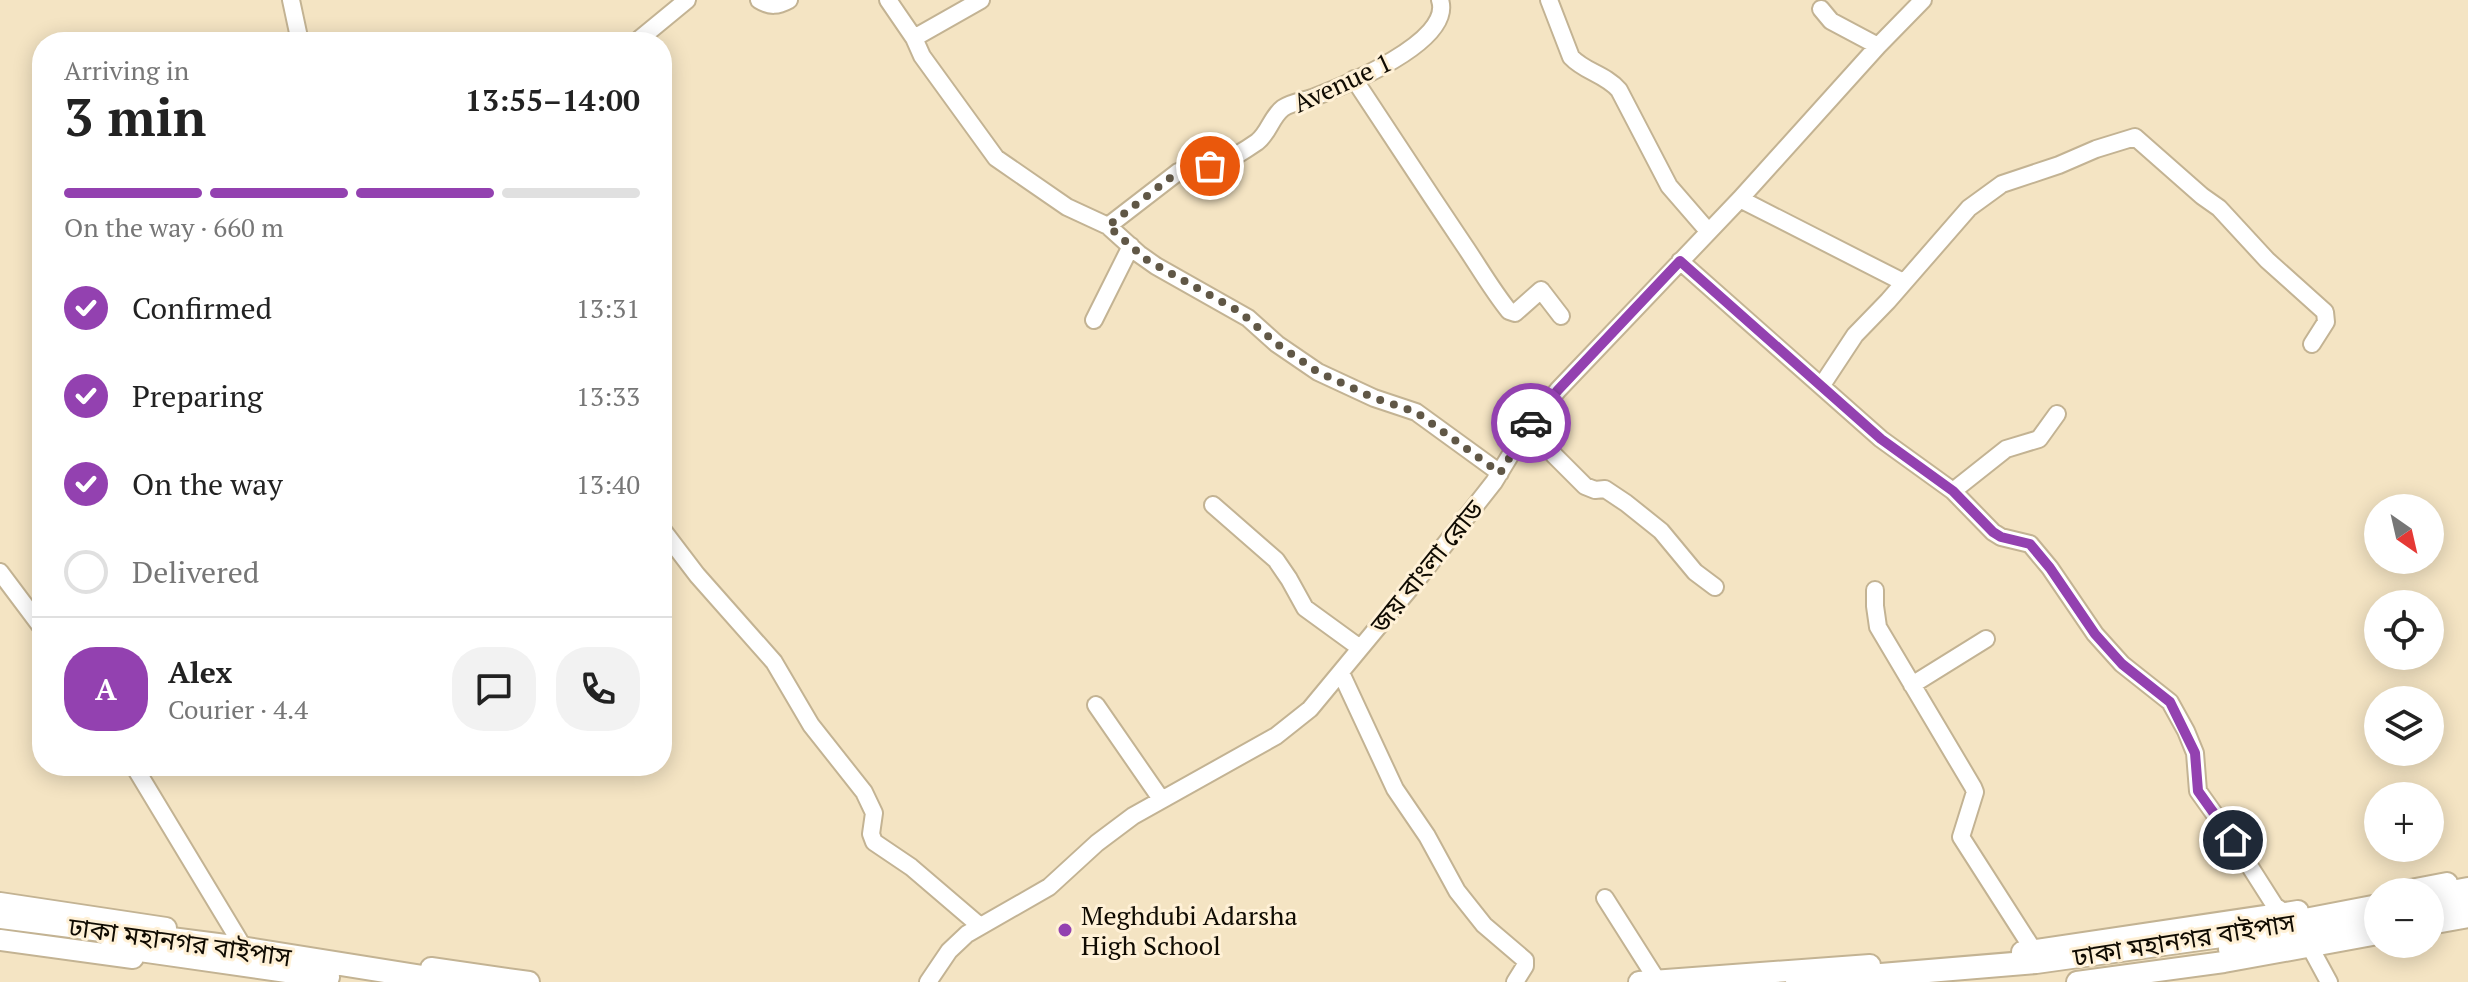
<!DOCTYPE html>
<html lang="en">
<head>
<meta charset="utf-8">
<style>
	body { margin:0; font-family:"PT Serif","Noto Sans Bengali",serif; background:#f2f2f2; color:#222; height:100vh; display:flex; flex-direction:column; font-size:30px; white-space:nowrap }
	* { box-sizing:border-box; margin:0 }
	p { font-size:26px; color:#767676 }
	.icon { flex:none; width:44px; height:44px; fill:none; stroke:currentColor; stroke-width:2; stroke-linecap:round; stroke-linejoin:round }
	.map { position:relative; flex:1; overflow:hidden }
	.drawer { position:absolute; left:32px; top:32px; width:640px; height:744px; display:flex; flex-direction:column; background:#fff; border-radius:32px; box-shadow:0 4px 20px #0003 }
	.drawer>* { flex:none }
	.needle { width:52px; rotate:146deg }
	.tools { position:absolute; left:2364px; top:494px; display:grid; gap:16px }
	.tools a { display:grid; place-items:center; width:80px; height:80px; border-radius:50%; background:#fff; box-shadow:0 4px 20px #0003; font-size:40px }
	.pin { position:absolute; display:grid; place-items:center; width:68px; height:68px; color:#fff; margin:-34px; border:4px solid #fff; border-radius:50%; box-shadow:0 2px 8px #0007 }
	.courier { position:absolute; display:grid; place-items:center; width:80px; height:80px; margin:-40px; border:6px solid #9341b0; border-radius:50%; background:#fff; color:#222; box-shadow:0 2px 10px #0007 }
	.head em { font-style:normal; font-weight:800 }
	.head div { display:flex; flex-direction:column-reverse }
	.head { display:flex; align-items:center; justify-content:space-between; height:136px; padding:0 32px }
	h1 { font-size:52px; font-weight:800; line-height:60px }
	.bar { display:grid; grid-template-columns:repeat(4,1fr); gap:12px 8px; align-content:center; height:96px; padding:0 32px }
	.bar i { height:10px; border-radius:6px; background:#e0e0e0 }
	.bar .current { background:#9341b0 }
	.bar p { grid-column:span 4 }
	.line { display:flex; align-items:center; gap:20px; padding:0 32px; border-top:2px solid #e0e0e0 }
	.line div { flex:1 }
	.round { display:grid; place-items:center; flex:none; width:84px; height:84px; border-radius:32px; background:#f2f2f2 }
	ol { padding:0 32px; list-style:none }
	li { display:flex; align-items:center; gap:24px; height:88px }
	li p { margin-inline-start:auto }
	li .icon { padding:8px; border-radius:50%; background:#9341b0; color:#fff; stroke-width:4 }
	li:last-child { color:#767676 }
	li i { width:44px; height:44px; border:4px solid #e0e0e0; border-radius:50% }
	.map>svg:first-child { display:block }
</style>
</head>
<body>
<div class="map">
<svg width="2468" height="982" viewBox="0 0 2468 982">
	<rect width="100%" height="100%" fill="#f4e4c3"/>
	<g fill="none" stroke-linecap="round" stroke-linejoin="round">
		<g stroke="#c3b393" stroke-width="20">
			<path id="minor" d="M291 0 300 42
				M759 0C770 7 778 6 789 0
				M888 0 914 38 922 56 996 158 1067 207 1108 226 1139 254 1156 266 1248 318 1277 344 1318 372 1374 398 1416 412 1500 473
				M1549 0 1571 57C1585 72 1605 74 1619 90L1669 186 1708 231
				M1821 9 1831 21 1878 46
				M914 38 981 0
				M636 42 687 0
				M1354 79C1391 135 1427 190 1464 245 1479 267 1492 290 1509 311L1515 313 1541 290 1561 316
				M1740 199 1903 282
				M1108 226 1178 172C1191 167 1201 169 1214 166 1225 163 1247 149 1257 142 1269 133 1271 117 1283 108 1292 102 1303 101 1312 98 1343 86 1454 42 1440 0
				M1680 261 1881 439 1953 491 1993 532 2001 537 2030 544 2050 568 2095 634 2122 664 2170 702 2186 731 2195 753 2198 791 2233 840 2275 906 2285 913
				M1094 320 1131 246
				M1822 385 1855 335 1888 301 1969 208 2002 184 2059 165 2096 149 2135 137 2202 196 2219 208 2267 260 2325 312 2326 322 2312 344
				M1530 423 1554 455 1585 486 1595 490 1605 489 1626 503 1661 531 1695 572 1715 587
				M1953 491 2006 449 2039 439 2057 414
				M1213 505 1276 560 1289 579 1305 608 1360 648
				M662 529 697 575 774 662 811 725 864 792 874 813 871 834 874 842 911 867 980 926
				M0 572 42 628
				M1875 590V606L1878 627 1973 787 1975 792 1961 837 2034 951
				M1341 673 1395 789 1427 836 1457 891 1484 925 1525 960V966L1515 982
				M1912 685 1986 639
				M1096 705 1161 799
				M134 766 239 940
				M1605 898 1657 980
				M2310 947 2329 982
				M928 982 949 951 967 934 1049 887 1097 843 1133 816 1276 736 1310 709 1421 575 1494 482 1525 431 1558 390 1740 199 1878 46 1923 0"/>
		</g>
		<g stroke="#c3b393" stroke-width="24">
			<path id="major" d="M2400 892 2447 883
				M0 903 166 928
				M2430 924 2468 917
				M0 940 133 958
				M2022 952 2298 911
				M431 968 529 982
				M1639 982 1870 965
				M2077 982 2224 962 2378 934"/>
		</g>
		<g stroke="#c3b393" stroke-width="26">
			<path id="highway" d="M2430 896 2468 889
				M2430 912 2468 905
				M0 917 241 948 454 982
				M112 946 328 977
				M2230 949 2378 922
				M1797 982 2036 962 2228 935 2378 906"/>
		</g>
		<use href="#minor" stroke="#fff" stroke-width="16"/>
		<use href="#major" stroke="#fff" stroke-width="20"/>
		<use href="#highway" stroke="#fff" stroke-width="22"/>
	</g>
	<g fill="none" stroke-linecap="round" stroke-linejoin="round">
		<path stroke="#605746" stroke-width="8" stroke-dasharray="0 14.4" d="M1210 166 1188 168 1178 172 1108 226 1147 260 1240 312 1277 344 1318 372 1374 398 1416 412 1500 473 1531 423"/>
		<path stroke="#9341b0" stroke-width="10" d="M1531 423 1558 390 1680 261 1881 439 1953 491 1993 532 2001 537 2030 544 2050 568 2095 634 2122 664 2170 702 2195 753 2198 791 2233 840"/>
	</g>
	<circle fill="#9341b0" stroke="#fff1d7" stroke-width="3" cx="1065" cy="930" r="8"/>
	<g text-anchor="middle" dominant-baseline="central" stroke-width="6" stroke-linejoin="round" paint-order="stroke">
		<g font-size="26" fill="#100b02" stroke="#fff1d7">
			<text transform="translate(1342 82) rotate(-25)">Avenue 1</text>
			<text transform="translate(1426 566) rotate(-51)">জয় বাংলা রোড</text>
			<text transform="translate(2184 939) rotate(-9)">ঢাকা মহানগর বাইপাস</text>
			<text transform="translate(180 941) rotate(8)">ঢাকা মহানগর বাইপাস</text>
		</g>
		<g font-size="26" fill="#100b02" stroke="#fff1d7" text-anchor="start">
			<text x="1081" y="915">Meghdubi Adarsha<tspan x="1081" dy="30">High School</tspan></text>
		</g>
	</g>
</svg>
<div class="tools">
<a><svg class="needle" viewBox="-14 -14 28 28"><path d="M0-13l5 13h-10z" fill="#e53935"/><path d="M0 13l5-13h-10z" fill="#767676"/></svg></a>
<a><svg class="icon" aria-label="locate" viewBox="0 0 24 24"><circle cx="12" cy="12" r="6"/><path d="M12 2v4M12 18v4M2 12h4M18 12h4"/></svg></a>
<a><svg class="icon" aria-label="layers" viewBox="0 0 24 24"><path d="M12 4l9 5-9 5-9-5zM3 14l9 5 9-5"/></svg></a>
<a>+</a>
<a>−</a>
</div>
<div class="pin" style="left:1210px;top:166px;background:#ea580c"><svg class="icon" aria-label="bag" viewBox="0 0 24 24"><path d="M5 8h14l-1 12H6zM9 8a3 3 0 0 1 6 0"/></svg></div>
<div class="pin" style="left:2233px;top:840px;background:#1f2937"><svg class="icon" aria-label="home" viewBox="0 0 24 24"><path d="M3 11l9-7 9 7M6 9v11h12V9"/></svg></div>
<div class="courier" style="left:1531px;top:423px"><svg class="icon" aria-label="car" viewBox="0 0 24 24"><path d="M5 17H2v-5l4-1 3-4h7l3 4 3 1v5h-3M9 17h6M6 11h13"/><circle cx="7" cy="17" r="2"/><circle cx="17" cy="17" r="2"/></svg></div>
<section class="drawer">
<div class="head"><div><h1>3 min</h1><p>Arriving in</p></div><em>13:55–14:00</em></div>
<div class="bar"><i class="current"></i><i class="current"></i><i class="current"></i><i></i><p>On the way · 660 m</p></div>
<ol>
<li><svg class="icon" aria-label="check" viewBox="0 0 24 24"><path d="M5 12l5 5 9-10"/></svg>Confirmed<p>13:31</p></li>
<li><svg class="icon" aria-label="check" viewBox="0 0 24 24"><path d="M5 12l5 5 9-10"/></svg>Preparing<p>13:33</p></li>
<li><svg class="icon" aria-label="check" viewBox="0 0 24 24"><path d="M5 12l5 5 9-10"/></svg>On the way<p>13:40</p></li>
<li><i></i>Delivered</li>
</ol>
<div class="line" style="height:144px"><b class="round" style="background:#9341b0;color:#fff">A</b><div><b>Alex</b><p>Courier · 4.4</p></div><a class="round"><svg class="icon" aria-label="chat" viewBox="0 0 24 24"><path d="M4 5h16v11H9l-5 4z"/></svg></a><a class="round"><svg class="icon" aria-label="phone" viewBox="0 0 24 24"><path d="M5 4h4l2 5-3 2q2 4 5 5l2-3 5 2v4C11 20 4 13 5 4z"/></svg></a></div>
</section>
</div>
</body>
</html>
